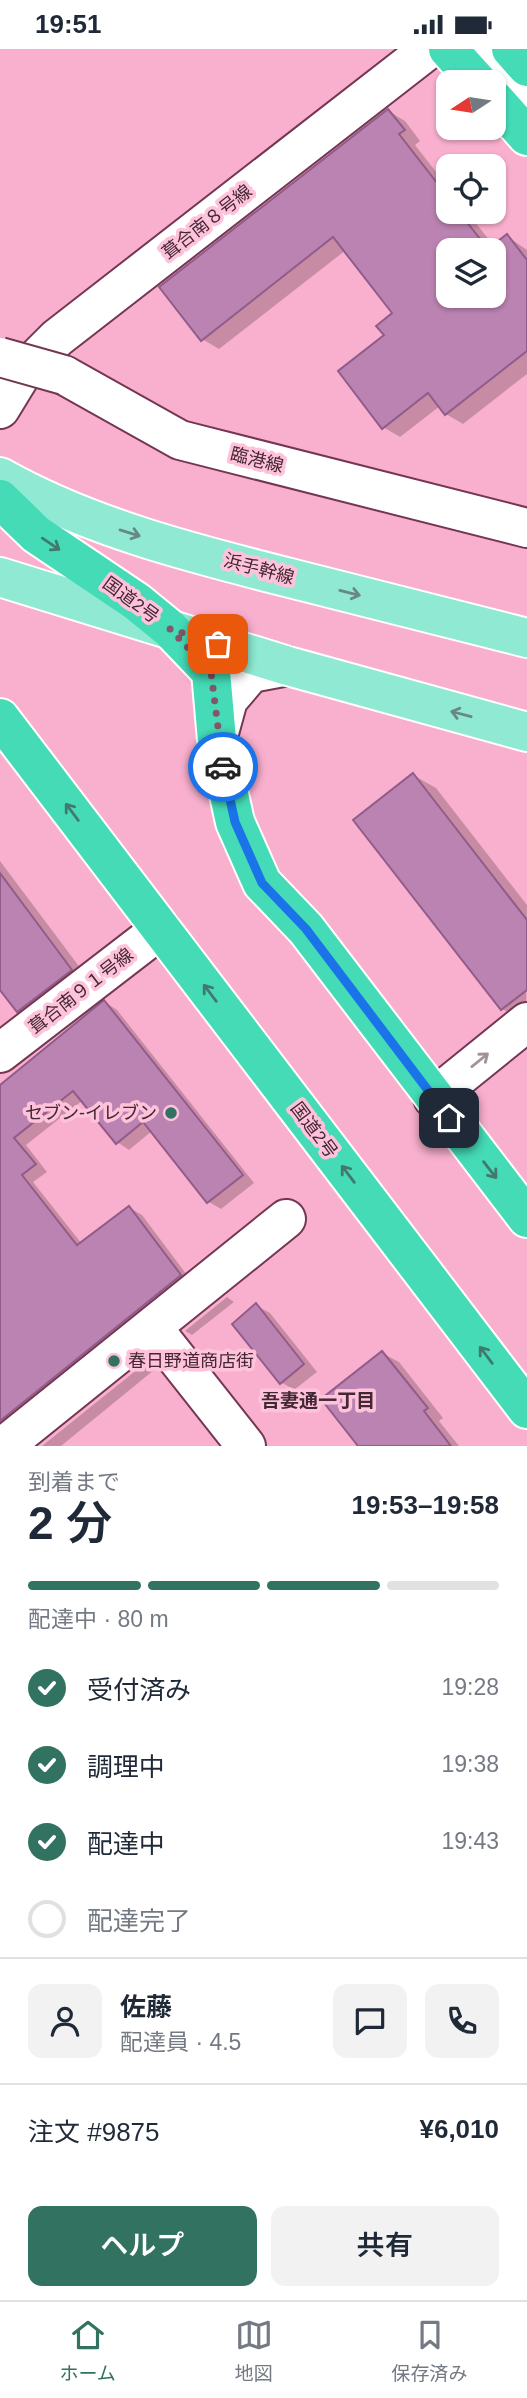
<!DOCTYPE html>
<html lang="ja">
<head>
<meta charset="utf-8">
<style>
	body { margin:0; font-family:Helvetica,"Noto Sans JP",sans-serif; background:#f2f2f3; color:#1f2937; height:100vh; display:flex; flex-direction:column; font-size:26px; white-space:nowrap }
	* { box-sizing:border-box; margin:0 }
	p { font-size:23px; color:#747a83 }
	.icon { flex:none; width:38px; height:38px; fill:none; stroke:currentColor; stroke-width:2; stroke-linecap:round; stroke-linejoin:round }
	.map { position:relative; height:1397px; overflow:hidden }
	.panel { display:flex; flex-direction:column; background:#fff; flex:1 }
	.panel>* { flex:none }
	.needle { width:46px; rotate:258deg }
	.fabs { position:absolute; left:436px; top:21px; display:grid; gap:14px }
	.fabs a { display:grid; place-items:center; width:70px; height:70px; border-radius:14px; background:#fff; box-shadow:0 2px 5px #0004; font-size:35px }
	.pin { position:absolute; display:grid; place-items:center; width:60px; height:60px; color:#fff; margin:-30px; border-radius:14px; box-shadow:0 4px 10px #0006 }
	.courier { position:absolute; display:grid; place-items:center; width:70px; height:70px; margin:-35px; border:5px solid #1a73e8; border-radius:50%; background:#fff; color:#222; box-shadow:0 2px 9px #0007 }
	.summary em { font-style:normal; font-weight:600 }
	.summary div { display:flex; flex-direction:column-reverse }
	.summary { display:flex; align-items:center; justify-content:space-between; height:119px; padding:0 28px }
	h1 { font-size:46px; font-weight:600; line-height:52px }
	.bar { display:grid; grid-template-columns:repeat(4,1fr); gap:10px 7px; align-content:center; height:84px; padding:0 28px }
	.bar i { height:9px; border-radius:5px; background:#e0e1e3 }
	.bar .selected { background:#327260 }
	.bar p { grid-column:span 4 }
	.line { display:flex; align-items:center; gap:18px; padding:0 28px; border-top:2px solid #e0e1e3 }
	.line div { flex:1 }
	.round { display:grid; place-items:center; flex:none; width:74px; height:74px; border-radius:14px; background:#f2f2f3 }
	ol { padding:0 28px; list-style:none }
	li { display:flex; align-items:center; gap:21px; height:77px }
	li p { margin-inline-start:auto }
	li .icon { padding:7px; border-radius:50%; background:#327260; color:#fff; stroke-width:4 }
	li:last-child { color:#747a83 }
	li i { width:38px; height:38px; border:4px solid #e0e1e3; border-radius:50% }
	.cta { display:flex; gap:14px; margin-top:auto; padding:14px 28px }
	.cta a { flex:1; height:80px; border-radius:14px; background:#327260; color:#fff; font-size:28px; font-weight:600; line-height:80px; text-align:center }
	.cta a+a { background:#f2f2f3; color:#1f2937 }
	.status { display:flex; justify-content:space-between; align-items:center; height:49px; padding:0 35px; background:#fff; direction:ltr }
	.status svg { height:19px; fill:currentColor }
	.dock { display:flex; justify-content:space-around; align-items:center; height:98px; border-top:2px solid #e0e1e3; background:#fff; font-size:19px; color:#747a83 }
	.dock a { display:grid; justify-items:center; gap:4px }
	.dock .selected { color:#327260 }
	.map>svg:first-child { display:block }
</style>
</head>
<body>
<div class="status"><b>19:51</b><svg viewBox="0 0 49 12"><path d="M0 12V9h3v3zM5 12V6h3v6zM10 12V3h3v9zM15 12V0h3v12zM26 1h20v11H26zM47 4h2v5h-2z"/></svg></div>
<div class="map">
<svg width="527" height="1397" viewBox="0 0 527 1397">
	<rect width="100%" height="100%" fill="#f9b0ce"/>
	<path fill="#0003" fill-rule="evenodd" d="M388 62 405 72 420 92 415 96 448 138V163H467L494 197 507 187 527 201V325L463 375 446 365 440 357 400 388 383 378 386 287 395 265 346 201 219 300 202 290ZM448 201H494V247H448Z
		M413 726 436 739 527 856 526 973 502 960Z
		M0 812 90 932 37 973 18 962 0 938Z
		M105 953 117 961 254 1134 221 1160 209 1153 152 1082 129 1101 117 1093 83 1051 26 1096 47 1123 33 1133 82 1195 130 1159 142 1166 193 1234 0 1391V1037Z
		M227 1248 234 1253 192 1286 185 1282Z
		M257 1257 270 1264 317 1323 294 1341 281 1333Z
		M382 1304 399 1313 443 1369 439 1372 459 1397H360Z
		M149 1311 159 1317 61 1397H42Z"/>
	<path fill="#bb83b1" stroke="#915c89" stroke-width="2" fill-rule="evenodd" d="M388 60 405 81 399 85 448 148V163H459L488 200 507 185 527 211V302L445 366 428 344 382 380 338 322 384 286 376 277 392 264 333 188 201 292 159 238ZM448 201H494V247H448Z
		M413 724 527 871V941L501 961 353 771Z
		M0 824 72 921 17 963 0 941Z
		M104 951 243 1126 207 1154 143 1073 116 1095 73 1042 14 1089 36 1115 22 1126 77 1196 129 1157 181 1226 0 1372V1036Z
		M256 1254 304 1315 280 1335 232 1275Z
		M382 1302 428 1359 424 1362 451 1397H358L321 1350Z"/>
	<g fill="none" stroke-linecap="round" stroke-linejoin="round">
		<g stroke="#743753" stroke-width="42">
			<path id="minor" d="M481 0 527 57
				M64 326 180 391 527 479
				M0 360 22 324 57 289 429 0
				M217 691 228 651 251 624 288 617
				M0 1004 161 880
				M433 1049 527 973
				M152 1278 246 1397
				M4 1397 286 1170"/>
		</g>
		<g stroke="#fff" stroke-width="42">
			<path id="major" d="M0 428C89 478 191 504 290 529 369 549 448 569 527 589
				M0 528 288 617 527 683"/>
		</g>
		<g stroke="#fff" stroke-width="42">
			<path id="highway" d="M448 0 478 33
				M511 0 527 18
				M494 50 527 87
				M0 450 36 485 137 553 170 580 211 623 217 691 235 773 262 834 306 880 527 1169
				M0 669 527 1360"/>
		</g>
		<use href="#minor" stroke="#fff" stroke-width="38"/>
		<use href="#major" stroke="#8fe9d3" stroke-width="38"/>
		<use href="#highway" stroke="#44dbb6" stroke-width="38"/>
		<g stroke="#743753" stroke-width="42" stroke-linecap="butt">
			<path id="minor-bridge" d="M0 308 64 326"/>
		</g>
		<use href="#minor-bridge" stroke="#fff" stroke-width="38"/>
	</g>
	<defs><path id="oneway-shaft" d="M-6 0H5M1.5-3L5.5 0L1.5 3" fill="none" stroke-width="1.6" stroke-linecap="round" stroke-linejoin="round" transform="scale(1.75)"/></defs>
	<g stroke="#698883">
		<use href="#oneway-shaft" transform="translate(130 484) rotate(17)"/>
		<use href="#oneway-shaft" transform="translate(350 544) rotate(14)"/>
		<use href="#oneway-shaft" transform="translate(461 665) rotate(-165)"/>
	</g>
	<g stroke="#43786e">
		<use href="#oneway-shaft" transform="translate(51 495) rotate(34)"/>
		<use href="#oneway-shaft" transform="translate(72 763) rotate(-127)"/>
		<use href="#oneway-shaft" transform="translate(210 944) rotate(-127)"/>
		<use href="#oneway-shaft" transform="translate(490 1121) rotate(52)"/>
		<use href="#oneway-shaft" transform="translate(348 1125) rotate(-127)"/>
		<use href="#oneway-shaft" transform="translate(486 1306) rotate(-127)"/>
	</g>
	<use stroke="#a19399" href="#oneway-shaft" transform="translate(480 1011) rotate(-39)"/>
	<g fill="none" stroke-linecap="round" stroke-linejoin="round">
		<path stroke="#835769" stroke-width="7" stroke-dasharray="0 12.6" d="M218 595 170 580 211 623 223 718"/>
		<path stroke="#1a73e8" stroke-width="9" d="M223 718 235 773 262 834 306 880 449 1069"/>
	</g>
	<g fill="#327260" stroke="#fec2da" stroke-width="2.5">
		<circle cx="171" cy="1064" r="7"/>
		<circle cx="114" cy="1312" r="7"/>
	</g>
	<g text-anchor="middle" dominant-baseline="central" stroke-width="7" stroke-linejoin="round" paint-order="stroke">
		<g font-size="18" fill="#432733" stroke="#fec2da">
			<text transform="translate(207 173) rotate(-38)">葺合南８号線</text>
			<text transform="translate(257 411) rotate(14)">臨港線</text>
			<text transform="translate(259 520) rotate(15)">浜手幹線</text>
			<text transform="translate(131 551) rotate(36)">国道2号</text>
			<text transform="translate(81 942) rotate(-38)">葺合南９１号線</text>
			<text transform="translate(314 1081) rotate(53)">国道2号</text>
		</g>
		<g font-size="18" fill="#432733" stroke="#fec2da" text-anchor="end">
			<text x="157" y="1064">セブン-イレブン</text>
			<text x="128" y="1312" text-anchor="start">春日野道商店街</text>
		</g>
		<g font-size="19" font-weight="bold" fill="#432733" stroke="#fec2da">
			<text x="318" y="1351">吾妻通一丁目</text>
		</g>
	</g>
</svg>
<div class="fabs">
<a><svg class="needle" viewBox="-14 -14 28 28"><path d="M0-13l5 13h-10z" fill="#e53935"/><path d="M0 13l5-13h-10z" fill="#747a83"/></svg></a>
<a><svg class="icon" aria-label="locate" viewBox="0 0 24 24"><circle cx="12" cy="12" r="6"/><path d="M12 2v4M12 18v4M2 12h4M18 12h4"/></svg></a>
<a><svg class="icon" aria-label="layers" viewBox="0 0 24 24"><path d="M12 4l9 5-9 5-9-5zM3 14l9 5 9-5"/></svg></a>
</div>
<div class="pin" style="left:218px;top:595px;background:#ea580c"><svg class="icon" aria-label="bag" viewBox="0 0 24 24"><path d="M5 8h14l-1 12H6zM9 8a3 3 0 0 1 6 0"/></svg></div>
<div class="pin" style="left:449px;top:1069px;background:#1f2937"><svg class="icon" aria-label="home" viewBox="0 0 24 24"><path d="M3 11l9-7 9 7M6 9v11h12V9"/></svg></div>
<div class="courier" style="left:223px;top:718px"><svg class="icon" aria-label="car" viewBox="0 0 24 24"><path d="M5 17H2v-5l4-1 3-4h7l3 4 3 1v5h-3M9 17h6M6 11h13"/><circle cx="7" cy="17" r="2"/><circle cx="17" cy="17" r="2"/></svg></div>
</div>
<section class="panel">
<div class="summary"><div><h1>2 分</h1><p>到着まで</p></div><em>19:53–19:58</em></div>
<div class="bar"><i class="selected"></i><i class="selected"></i><i class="selected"></i><i></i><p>配達中 · 80 m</p></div>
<ol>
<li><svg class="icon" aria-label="check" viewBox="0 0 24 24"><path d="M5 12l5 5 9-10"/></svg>受付済み<p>19:28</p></li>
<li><svg class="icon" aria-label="check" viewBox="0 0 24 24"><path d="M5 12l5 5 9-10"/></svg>調理中<p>19:38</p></li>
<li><svg class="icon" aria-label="check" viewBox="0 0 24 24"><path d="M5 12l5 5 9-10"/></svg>配達中<p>19:43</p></li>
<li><i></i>配達完了</li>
</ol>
<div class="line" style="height:126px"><a class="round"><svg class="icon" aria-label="person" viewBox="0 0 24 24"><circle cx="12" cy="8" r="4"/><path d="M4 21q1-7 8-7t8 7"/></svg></a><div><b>佐藤</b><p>配達員 · 4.5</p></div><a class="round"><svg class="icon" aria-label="chat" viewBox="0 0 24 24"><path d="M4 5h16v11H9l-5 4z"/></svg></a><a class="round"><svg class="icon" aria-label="phone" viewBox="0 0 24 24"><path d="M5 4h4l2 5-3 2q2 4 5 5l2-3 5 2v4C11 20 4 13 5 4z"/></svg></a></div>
<div class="line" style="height:91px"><div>注文 #9875</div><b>¥6,010</b></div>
<div class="cta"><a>ヘルプ</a><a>共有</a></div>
</section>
<nav class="dock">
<a class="selected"><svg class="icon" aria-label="home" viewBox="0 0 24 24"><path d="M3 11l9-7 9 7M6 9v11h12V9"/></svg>ホーム</a>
<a><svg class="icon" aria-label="map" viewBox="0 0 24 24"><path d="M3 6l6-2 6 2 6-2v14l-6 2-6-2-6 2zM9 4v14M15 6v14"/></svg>地図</a>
<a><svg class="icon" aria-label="saved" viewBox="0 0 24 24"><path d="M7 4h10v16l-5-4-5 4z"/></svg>保存済み</a>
</nav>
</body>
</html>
